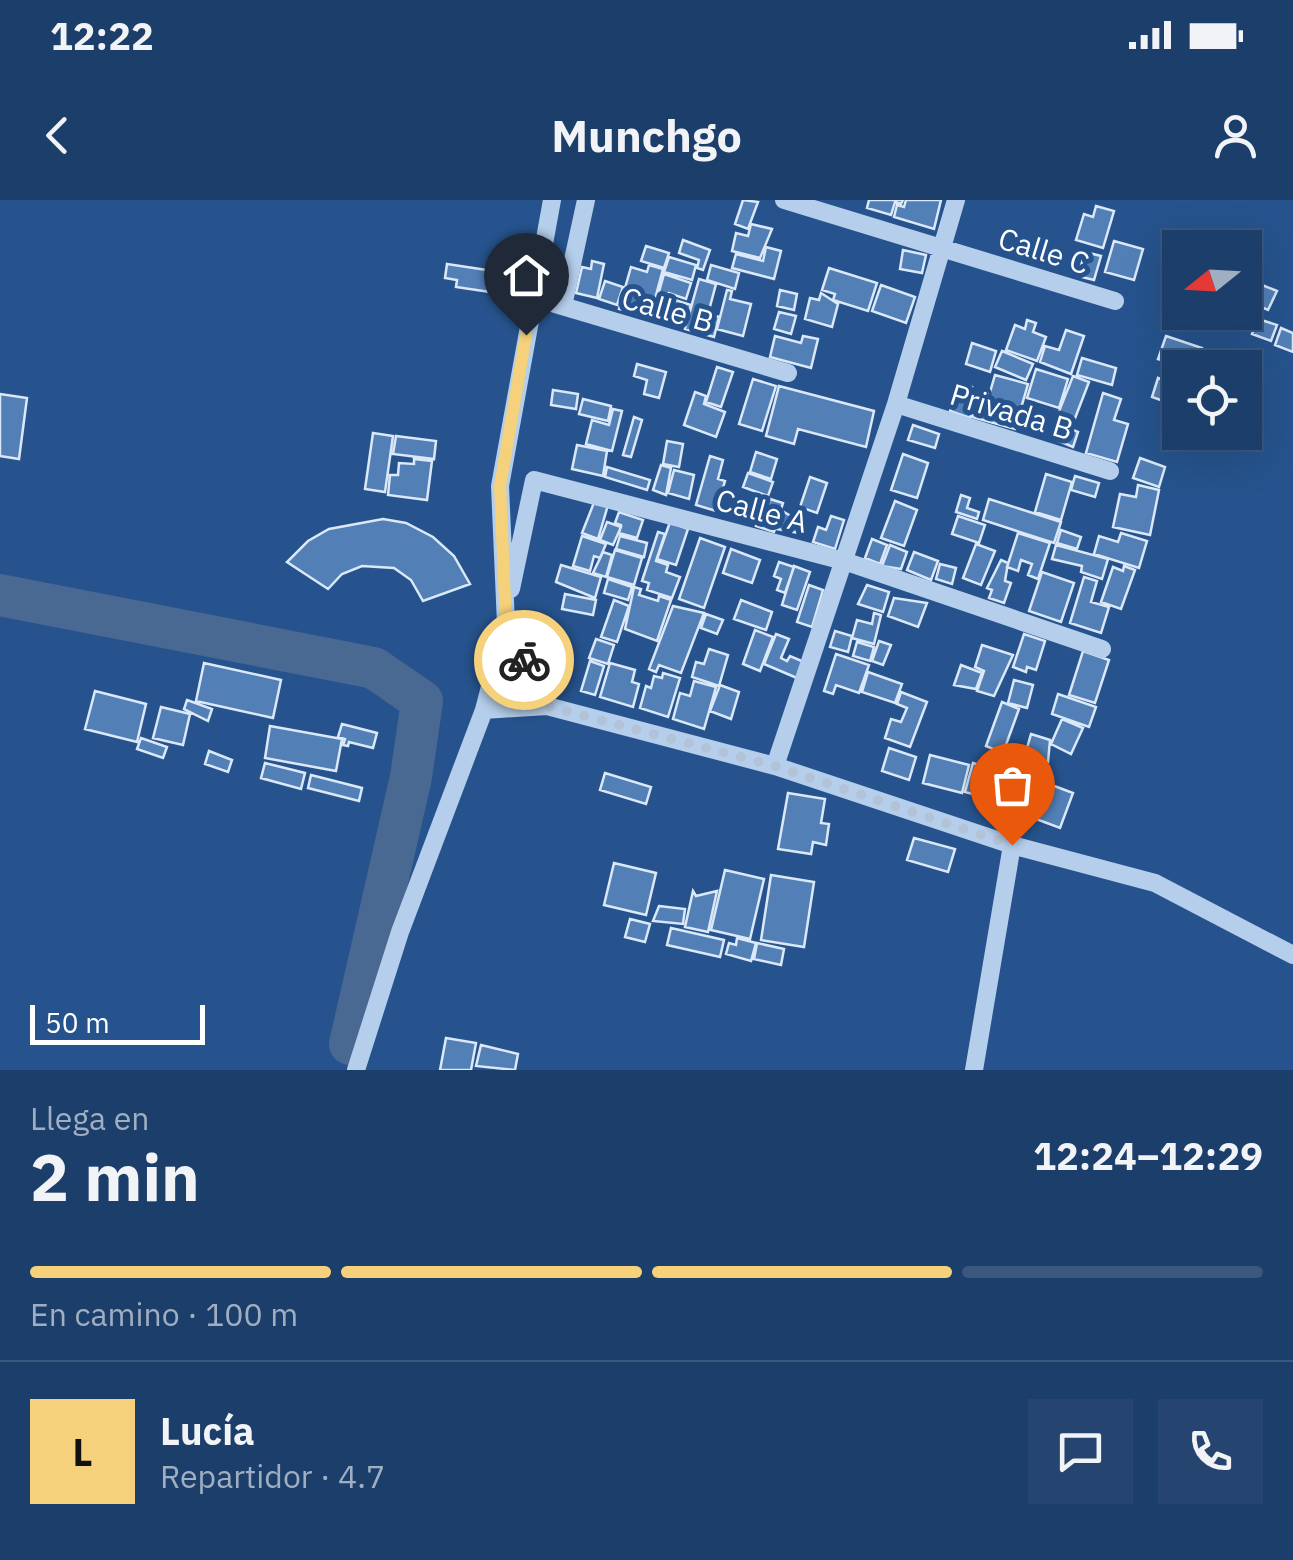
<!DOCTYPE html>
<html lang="es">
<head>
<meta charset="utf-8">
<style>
	body { margin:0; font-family:"IBM Plex Sans",sans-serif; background:#254570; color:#f1f3f6; height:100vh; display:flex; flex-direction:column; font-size:38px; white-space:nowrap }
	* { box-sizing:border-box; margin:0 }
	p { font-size:32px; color:#a0aec1 }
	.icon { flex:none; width:55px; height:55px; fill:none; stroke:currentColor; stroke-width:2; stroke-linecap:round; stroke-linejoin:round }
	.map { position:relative; height:870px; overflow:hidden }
	.details { display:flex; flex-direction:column; background:#1c3e6a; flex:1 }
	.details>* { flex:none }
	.needle { width:65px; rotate:252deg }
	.controls { position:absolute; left:1162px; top:30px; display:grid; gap:20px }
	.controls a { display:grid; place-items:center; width:100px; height:100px; border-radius:0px; background:#1c3e6a; box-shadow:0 10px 40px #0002,0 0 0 2px #3a577e; font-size:50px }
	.scale { position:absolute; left:30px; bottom:25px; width:175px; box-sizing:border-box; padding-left:10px; border:5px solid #fff; border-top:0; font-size:28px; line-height:35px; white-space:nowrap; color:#fff; -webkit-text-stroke:8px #26538d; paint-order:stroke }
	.pin { position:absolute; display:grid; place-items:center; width:85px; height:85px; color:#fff; margin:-102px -42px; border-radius:50% 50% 50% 0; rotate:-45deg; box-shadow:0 0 10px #0007 }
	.pin .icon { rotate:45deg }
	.courier { position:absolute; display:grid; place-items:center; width:100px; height:100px; margin:-50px; border:8px solid #f4d17a; border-radius:50%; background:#fff; color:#222; box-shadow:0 2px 12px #0007 }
	.headline em { font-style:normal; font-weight:700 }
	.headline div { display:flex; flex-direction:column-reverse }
	.headline { display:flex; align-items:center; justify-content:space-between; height:170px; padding:0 30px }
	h1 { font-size:65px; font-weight:700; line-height:75px }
	.bar { display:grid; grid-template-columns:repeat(4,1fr); gap:15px 10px; align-content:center; height:120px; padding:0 30px }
	.bar i { height:12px; border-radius:8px; background:#3a577e }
	.bar .selected { background:#f4d17a }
	.bar p { grid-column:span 4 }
	.line { display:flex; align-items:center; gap:25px; padding:0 30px; border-top:2px solid #3a577e }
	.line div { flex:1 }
	.round { display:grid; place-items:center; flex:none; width:105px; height:105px; border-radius:0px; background:#254570 }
	.status { display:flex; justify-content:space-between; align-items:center; height:70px; padding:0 50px; background:#1c3e6a; direction:ltr }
	.status svg { height:28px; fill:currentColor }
	header { display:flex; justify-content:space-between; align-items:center; height:130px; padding:0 30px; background:#1c3e6a; font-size:45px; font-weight:700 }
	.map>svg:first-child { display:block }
</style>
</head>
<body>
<div class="status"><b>12:22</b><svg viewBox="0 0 49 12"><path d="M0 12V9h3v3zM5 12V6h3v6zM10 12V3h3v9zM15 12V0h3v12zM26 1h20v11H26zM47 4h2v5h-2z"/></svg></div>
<header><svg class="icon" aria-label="back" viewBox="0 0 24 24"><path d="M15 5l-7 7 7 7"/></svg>Munchgo<svg class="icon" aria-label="person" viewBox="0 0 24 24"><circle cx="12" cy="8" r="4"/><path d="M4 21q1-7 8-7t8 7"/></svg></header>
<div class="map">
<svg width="1293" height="870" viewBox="0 0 1293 870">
	<rect width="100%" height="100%" fill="#26538d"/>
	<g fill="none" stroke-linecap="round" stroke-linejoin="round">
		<path stroke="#496992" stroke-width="42" d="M0 395 374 468 422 501 411 577 350 844"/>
	</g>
	<path fill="#527fb6" stroke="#dae8f8" stroke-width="2.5" d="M743 0 758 2 748 29 735 24Z
		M869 0H903L901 4 895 2 891 15 867 8Z
		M906 0H941L934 29 894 17 897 5 904 7Z
		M1096 6 1114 11 1103 48 1076 40 1084 14 1093 17Z
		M751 24 772 29 760 58 732 51 736 33 748 36Z
		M683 40 710 50 703 70 697 68 699 60 679 53Z
		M1114 41 1143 49 1134 80 1105 72Z
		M646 46 669 53 664 68 641 61Z
		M766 47 781 51 774 79 732 68 736 54 763 61Z
		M903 50 926 55 922 73 900 69Z
		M1085 52 1101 56 1094 80 1078 76Z
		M669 57 696 65 692 80 664 72Z
		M592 61 604 64 597 98 576 93 582 67 591 69Z
		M447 64 507 73 504 94 456 87 457 80 445 78Z
		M649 65 663 69 655 99 646 97 640 115 619 109 631 67 647 72Z
		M711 65 739 73 735 89 707 80Z
		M829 68 877 83 868 111 833 100 835 94 822 90Z
		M664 74 691 83 686 99 669 93 666 102 657 99Z
		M699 79 716 84 708 114 719 117 714 137 685 129Z
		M605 81 623 87 617 105 599 99Z
		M881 85 915 97 906 123 872 111Z
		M1262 85 1277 91 1268 110 1254 104Z
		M727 90 732 91 730 99 751 104 743 136 717 129Z
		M780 90 797 94 794 110 777 106Z
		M821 93 838 104 832 127 805 119 810 98 819 100Z
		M675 100 691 105 684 126 671 122Z
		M779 112 796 116 791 134 774 129Z
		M1258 119 1277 125 1271 141 1252 134Z
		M1027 120 1036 123 1033 132 1046 137 1037 161 1006 150 1015 125 1025 129Z
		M1281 128 1293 133V152L1275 145Z
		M1066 130 1084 136 1071 174 1040 162 1045 146 1059 150Z
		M775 136 801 143 803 136 818 139 811 168 770 157Z
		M1166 136 1202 148 1196 168 1158 159Z
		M972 143 996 151 990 172 966 164Z
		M1002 151 1033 164 1026 180 995 167Z
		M1082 158 1116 168 1112 185 1077 175Z
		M637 164 666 172 659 198 644 194 647 180 634 176Z
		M717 167 733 172 721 207 706 202Z
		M1036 169 1068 179 1059 208 1027 198Z
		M1170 170 1180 174V207L1152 197 1158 178 1166 181Z
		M995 175 1028 184 1015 229 972 217 978 196 988 199Z
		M1073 176 1089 182 1072 226 1056 219Z
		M753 179 776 186 762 231 739 224Z
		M960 183 972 187 965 208 972 211 970 218 950 211Z
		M779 186 874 211 866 247 798 229 794 244 766 236Z
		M553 190 578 194 576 209 551 205Z
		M695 192 706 196 704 204 725 212 716 237 684 225Z
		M1103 193 1121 199 1114 220 1128 224 1117 262 1086 253Z
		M0 194 27 198 19 259 0 256Z
		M583 199 611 206 608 221 579 214Z
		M613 209 622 211 612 251 586 244 592 220 609 225Z
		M634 217 642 220 631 257 623 255Z
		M1057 223 1078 232 1073 247 1052 238Z
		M913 225 939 234 935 248 908 240Z
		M373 233 393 236 385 292 365 289Z
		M396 236 436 241 434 259 393 254Z
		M667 241 683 244 679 267 663 264Z
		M577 245 607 251 603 276 572 269Z
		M756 252 777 259 771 279 750 272Z
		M903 254 928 263 917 298 891 290Z
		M710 256 723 260 718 279 725 281 716 311 696 305Z
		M1140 258 1165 267 1159 287 1133 278Z
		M414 259 432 261 427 300 388 295 390 275H398L399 263 414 264Z
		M661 265 671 268 666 295 653 290Z
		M607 267 650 280 647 290 605 277Z
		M674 270 694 275 689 299 668 293Z
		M748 273 773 282 768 296 743 287Z
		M1046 274 1072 282 1061 320 1035 312Z
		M1075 276 1099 283 1095 297 1071 290Z
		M810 277 827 283 817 313 800 307Z
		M1138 285 1159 290 1150 335 1113 327 1120 294 1136 297Z
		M961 295 970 298 967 308 979 312 977 319 956 312Z
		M770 299 783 303 774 332 756 326 759 317 765 319Z
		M989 299 1061 322 1054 343 983 320Z
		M595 300 608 305 598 339 582 333Z
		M895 301 917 310 904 346 881 338Z
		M619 312 643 320 637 338 619 333 621 325 615 323Z
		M784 312 803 323 799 333 777 329Z
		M831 316 844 320 835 349 813 342 818 327 826 330Z
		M958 316 985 325 979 343 952 334Z
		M383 319 406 323 433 337 454 356 470 384 423 401 411 380 394 368 362 366 342 374 328 389 287 362 308 341 329 329Z
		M607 322 621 327 613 345 600 340Z
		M670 322 688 329 676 365 657 359Z
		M1061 330 1081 337 1077 349 1057 343Z
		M658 332 665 334 656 361 668 365 666 372 680 377 672 398 647 390 649 383 642 381Z
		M1018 333 1050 343 1038 379 1028 375 1032 364 1021 360 1018 371 1007 367Z
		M1121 333 1147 341 1139 368 1094 354 1099 336 1118 342Z
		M582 336 606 344 600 358 594 356 590 371 573 366Z
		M620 336 647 343 644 357 616 349Z
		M700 338 725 347 704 408 679 399Z
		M872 339 887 345 880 364 865 358Z
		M976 344 995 351 981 385 963 378Z
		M890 345 907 352 901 369 882 366Z
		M1056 345 1108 359 1102 379 1081 372 1082 366 1052 359Z
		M731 349 760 360 752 383 723 373Z
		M615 350 642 358 634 385 607 377Z
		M603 352 612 355 606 377 593 373Z
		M914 352 938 361 931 380 907 370Z
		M1001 360 1008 363 1005 381 1011 383 1004 403 989 398 992 390 987 388Z
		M779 362 794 367 785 393 777 390 781 379 774 376Z
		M940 364 956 368 952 384 936 379Z
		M561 365 601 377 595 398 556 382Z
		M794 366 810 372 797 410 782 405Z
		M1124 366 1135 370 1121 409 1101 402 1113 367 1123 371Z
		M1042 372 1074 383 1061 422 1029 411Z
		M1084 377 1097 381 1091 402 1109 407 1101 433 1070 423Z
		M608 379 632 387 628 400 604 393Z
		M809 385 823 390 812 427 797 422Z
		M867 385 889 392 883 412 858 404Z
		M634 387 641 389 639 395 658 401 659 396 671 400 657 441 625 429Z
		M565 394 596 400 593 415 562 409Z
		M894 398 927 403 918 427 888 416Z
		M614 400 629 406 617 442 601 437Z
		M741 400 772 412 766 430 734 419Z
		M673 406 704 413 681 473 659 465 656 472 649 469Z
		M874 413 881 415 874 444 852 438 857 420 872 424Z
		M706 414 723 420 717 434 701 428Z
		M755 430 773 437 760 471 743 464Z
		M835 431 852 436 848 452 830 447Z
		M776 434 789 439 781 458 787 461 790 456 804 462 797 478 764 464Z
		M1024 434 1045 441 1036 470 1027 467 1026 472 1013 467Z
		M596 439 614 445 608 464 589 458Z
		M879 441 891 445 883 465 872 461Z
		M857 442 874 447 870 461 853 456Z
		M982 445 1013 455 994 496 977 491 984 471 975 467Z
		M709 449 728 455 719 486 692 477 696 462 704 464Z
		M1083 451 1109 460 1095 503 1069 495Z
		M836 454 869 465 859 493 836 485 833 494 824 491Z
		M590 461 604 466 595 495 581 491Z
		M204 463 281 480 273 518 196 501Z
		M610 463 635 470 632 482 639 484 633 507 600 497Z
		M961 465 982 473 976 489 954 485Z
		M868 472 902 484 895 503 862 492Z
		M663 473 680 478 668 517 640 508 646 486 651 488 654 476 662 478Z
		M1014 480 1033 485 1027 508 1008 503Z
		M694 481 716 487 704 529 673 519 680 493 690 496Z
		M720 485 739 492 731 519 710 511Z
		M95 491 146 504 137 542 85 529Z
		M901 492 927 502 910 547 885 538 891 519 901 522 907 508 897 504Z
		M1058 494 1096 507 1089 527 1052 514Z
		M187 500 212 509 208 521 184 509Z
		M1002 502 1019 509 1003 553 986 546Z
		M161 507 190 514 183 545 153 538Z
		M1062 519 1083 528 1071 554 1051 544Z
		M342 524 377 533 373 548 349 542 348 546 343 545 345 539 338 537Z
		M270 526 342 539 336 571 265 558Z
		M1031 534 1050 540 1048 562 1025 555Z
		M141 538 167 547 163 558 137 549Z
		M1010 546 1023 549 1007 604 965 592 973 563 1003 572Z
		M889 548 916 557 909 580 882 571Z
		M209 551 232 560 228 572 205 564Z
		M930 555 969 565 962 593 923 583Z
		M265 563 305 573 301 589 261 578Z
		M1032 564 1047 570 1030 613 1008 604 1022 568 1029 571Z
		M605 573 651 587 646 604 600 590Z
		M311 575 362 588 359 601 308 588Z
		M1049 584 1073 593 1060 628 1036 619Z
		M788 593 825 599 821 623 829 624 826 645 813 642 811 654 778 649Z
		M914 638 955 649 948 672 907 660Z
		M614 663 656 673 646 715 604 705Z
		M725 670 764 679 750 739 711 730Z
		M771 675 814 682 804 747 761 740Z
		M693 691 696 696 717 691 708 732 685 727Z
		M659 706 685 709 683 724 653 721Z
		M630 719 650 724 645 742 625 737Z
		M671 728 724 740 720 757 667 745Z
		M737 738 756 743 751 761 726 754 729 743 736 745Z
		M757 743 784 749 781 765 754 759Z
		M446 838 476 843 471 870H440Z
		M481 845 518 854 515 870 476 866Z"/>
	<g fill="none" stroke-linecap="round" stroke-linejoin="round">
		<path stroke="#b5ceeb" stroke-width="18" d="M784 0 1115 101
			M532 97 788 173
			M563 106 586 0
			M896 204 1110 271
			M511 389 534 280 844 361 1102 449
			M506 424 547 506
			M484 510 547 506 775 566 1012 645 1155 683 1293 755
			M775 566 896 204 956 0
			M356 870 400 732 484 510 506 424 500 286 552 0
			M974 870 1012 645"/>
	</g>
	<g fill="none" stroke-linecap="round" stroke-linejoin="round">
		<path stroke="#b3c3d7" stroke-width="10" stroke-dasharray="0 18" d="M524 460 547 506 775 566 1012 645"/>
		<path stroke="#f4d17a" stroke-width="12" d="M524 460 506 424 500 286 526 135"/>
	</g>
	<g text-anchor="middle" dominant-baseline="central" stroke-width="10" stroke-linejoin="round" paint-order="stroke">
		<g font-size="30" fill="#fff" stroke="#26538d">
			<text transform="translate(1044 50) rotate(17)">Calle C</text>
			<text transform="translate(668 109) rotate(16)">Calle B</text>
			<text transform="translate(1012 211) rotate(17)">Privada B</text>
			<text transform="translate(762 310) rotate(15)">Calle A</text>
		</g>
	</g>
</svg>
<div class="controls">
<a><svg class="needle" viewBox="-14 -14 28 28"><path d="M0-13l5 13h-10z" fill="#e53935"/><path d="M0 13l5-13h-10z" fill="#a0aec1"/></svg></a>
<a><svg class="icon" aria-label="locate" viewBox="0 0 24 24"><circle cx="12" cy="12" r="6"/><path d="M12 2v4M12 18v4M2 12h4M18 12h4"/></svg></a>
</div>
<div class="scale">50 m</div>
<div class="pin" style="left:1012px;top:645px;background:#ea580c"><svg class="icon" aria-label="bag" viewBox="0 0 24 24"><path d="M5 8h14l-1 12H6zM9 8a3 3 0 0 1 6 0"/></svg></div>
<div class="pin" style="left:526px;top:135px;background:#1f2937"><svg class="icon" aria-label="home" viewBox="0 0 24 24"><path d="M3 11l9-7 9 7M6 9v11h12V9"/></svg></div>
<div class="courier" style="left:524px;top:460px"><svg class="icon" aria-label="bike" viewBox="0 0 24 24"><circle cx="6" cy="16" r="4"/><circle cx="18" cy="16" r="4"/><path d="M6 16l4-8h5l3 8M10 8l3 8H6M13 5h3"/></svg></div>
</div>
<section class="details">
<div class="headline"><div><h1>2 min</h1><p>Llega en</p></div><em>12:24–12:29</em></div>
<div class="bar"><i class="selected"></i><i class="selected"></i><i class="selected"></i><i></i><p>En camino · 100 m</p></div>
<div class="line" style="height:180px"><b class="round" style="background:#f4d17a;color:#111">L</b><div><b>Lucía</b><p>Repartidor · 4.7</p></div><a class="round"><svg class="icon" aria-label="chat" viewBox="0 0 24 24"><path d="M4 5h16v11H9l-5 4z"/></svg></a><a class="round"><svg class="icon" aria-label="phone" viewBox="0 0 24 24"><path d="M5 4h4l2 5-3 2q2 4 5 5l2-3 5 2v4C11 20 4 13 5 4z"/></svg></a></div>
</section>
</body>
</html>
